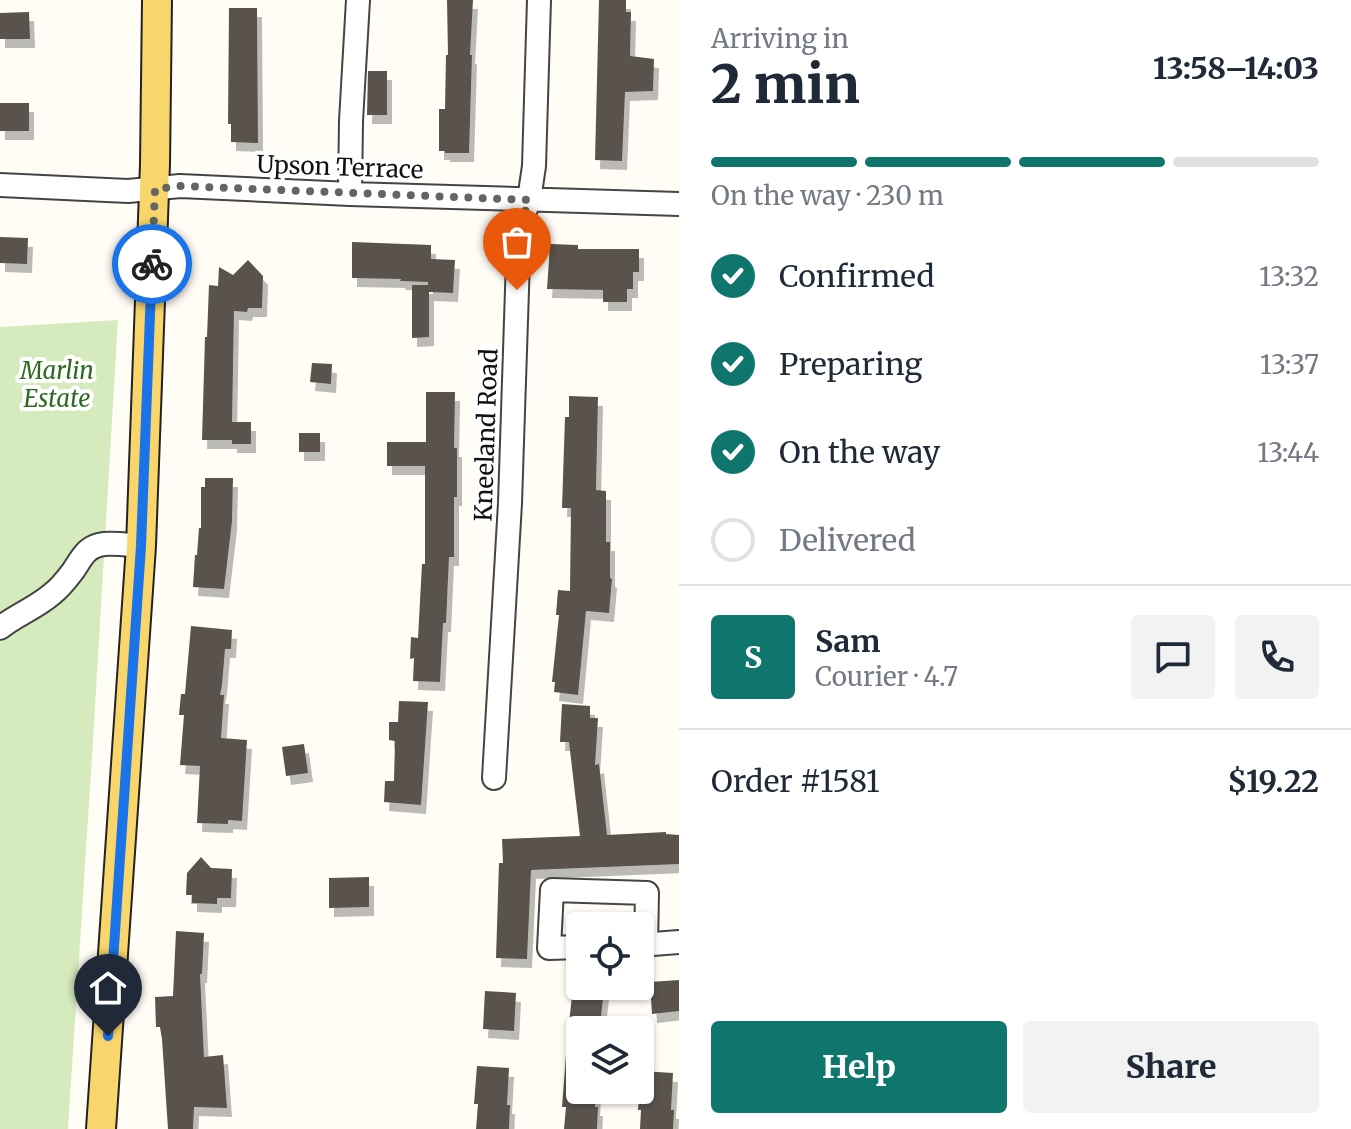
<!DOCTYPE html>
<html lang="en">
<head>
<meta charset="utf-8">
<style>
	body { margin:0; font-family:Merriweather,serif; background:#f2f2f3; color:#1f2937; height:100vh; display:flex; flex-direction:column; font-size:30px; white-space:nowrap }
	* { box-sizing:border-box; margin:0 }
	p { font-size:26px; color:#747a83 }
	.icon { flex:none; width:44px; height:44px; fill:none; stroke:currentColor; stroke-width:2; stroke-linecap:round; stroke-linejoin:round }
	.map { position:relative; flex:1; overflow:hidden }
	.panel { display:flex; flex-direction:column; background:#fff; width:672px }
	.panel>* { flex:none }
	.fabs { position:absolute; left:566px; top:912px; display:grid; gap:16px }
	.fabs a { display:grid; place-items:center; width:88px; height:88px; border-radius:8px; background:#fff; box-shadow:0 2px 6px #0004; font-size:40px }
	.pin { position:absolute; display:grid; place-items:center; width:68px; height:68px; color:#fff; margin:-82px -34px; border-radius:50% 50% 50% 0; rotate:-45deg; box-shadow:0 0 8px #0007 }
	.pin .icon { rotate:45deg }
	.courier { position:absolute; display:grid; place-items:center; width:80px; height:80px; margin:-40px; border:6px solid #1a73e8; border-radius:50%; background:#fff; color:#222; box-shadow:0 2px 10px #0007 }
	.summary em { font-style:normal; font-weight:800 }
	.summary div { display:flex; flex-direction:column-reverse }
	.summary { display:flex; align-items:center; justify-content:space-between; height:136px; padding:0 32px }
	h1 { font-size:52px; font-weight:800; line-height:60px }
	.bar { display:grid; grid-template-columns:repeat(4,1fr); gap:12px 8px; align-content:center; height:96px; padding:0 32px }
	.bar i { height:10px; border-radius:6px; background:#e0e1e3 }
	.bar .active { background:#0f766e }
	.bar p { grid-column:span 4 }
	.line { display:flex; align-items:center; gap:20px; padding:0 32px; border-top:2px solid #e0e1e3 }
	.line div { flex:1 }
	.round { display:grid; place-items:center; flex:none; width:84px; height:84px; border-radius:8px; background:#f2f2f3 }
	ol { padding:0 32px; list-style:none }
	li { display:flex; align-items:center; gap:24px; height:88px }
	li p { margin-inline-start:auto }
	li .icon { padding:8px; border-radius:50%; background:#0f766e; color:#fff; stroke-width:4 }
	li:last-child { color:#747a83 }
	li i { width:44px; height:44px; border:4px solid #e0e1e3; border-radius:50% }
	.primary-button { display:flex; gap:16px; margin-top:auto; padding:16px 32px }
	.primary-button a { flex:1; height:92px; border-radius:8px; background:#0f766e; color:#fff; font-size:32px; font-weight:800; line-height:92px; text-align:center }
	.primary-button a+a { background:#f2f2f3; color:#1f2937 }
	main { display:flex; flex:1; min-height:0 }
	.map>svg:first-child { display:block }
</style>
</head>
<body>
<main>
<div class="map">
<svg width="679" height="1129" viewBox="0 0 679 1129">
	<defs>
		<filter id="shadow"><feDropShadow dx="5" dy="9" stdDeviation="0" flood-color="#0004"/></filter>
	</defs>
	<rect width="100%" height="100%" fill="#fffdf5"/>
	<path fill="#d5ebbd" d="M118 320 92 757 68 1129H0V327Z"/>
	<path fill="#5a524d" filter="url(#shadow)" d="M447 0H473L470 55H472L469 153H445V151H439V109H445L446 55H448Z
		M599 0H626V12H631L630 56 654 59 653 91 625 92 622 161 595 160Z
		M229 8H257L258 143 231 142V124H228Z
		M29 12 30 39H0V13Z
		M368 71H387V115H367Z
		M0 103H29V131H0Z
		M0 237 28 238 27 264 0 263Z
		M352 242 431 245V259L455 260 453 293 429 292V337L412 338V285H428V282L400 281 401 279 352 278Z
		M550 244 578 245V249H639V272H633V289H627V302H603V290L547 289Z
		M248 260 263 276 262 308H248L247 312 234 311 232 422H251V444H232V440H202L205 337H207L209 285 218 286 219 267 233 275Z
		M312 363 332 364 331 384 310 382Z
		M426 392H455L454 448H457V497H454V557H449L446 623H443L440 682 413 681 414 658 410 659 411 637 418 638 422 564H425V466H387V442H426Z
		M569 396 598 397 596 490 606 491V542H610V578L612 579 609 613 586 611 578 695 554 692 555 682H552L559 615H556L558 590 570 591 571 508H562L565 417H569Z
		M299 433H320V452H299Z
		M205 478H233L232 521 224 589 193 587 195 555H197L199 528H201V487H205Z
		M191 626 232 630 231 649H225L222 685 220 695H224L221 738 247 740 242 821 228 820V824L197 823 200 766 180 765 184 715H179L181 694H185Z
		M399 701 428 702 421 805 384 802 385 781H394L395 741 389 740V722H398Z
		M562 704 590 706V718H598L595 765 599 764 607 835 666 832V834L679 835V864L531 870 527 959 496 958 499 863H503L502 839 580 836 569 742H560Z
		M304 744 308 773 286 776 282 747Z
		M201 857 211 868 232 869 231 898H217V904L192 903V895H186L187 873Z
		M369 877V907L329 908V878Z
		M176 931 204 933 202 974H200L204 1057 223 1055 227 1108 194 1107 193 1129H168L162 1039 160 1027H156L155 997 173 996Z
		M679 980V1011L652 1014 650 982Z
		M573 987 604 990 600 1026 569 1023Z
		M485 991 516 993 514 1031 483 1029Z
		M566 1055 580 1056V1090H596L595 1107H598L597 1129H564L566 1107H562Z
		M477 1066 509 1068 507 1105H510L509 1129H476L478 1104H474Z
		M641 1071 673 1073 671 1110H674L673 1129H640L641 1110H638Z"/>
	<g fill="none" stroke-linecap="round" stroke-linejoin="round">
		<g stroke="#444" stroke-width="26">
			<path id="minor" d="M0 185 128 191 180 186 350 194 679 204
				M350 194 351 121 358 0
				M0 628C16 615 36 608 52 594 60 588 67 579 73 571 82 558 86 546 104 544 116 543 129 545 141 546
				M494 778 510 503 519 229 529 200 534 166 539 0
				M640 945 679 942
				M580 947 549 948 552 890 647 893 646 945"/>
		</g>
		<g stroke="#222" stroke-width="32">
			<path id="major" d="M101 1129 141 546 155 164 157 0"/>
		</g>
		<use href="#minor" stroke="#fff" stroke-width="22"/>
		<use href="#major" stroke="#f9d66b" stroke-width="28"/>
	</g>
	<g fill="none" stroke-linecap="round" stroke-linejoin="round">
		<path stroke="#646461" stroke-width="8" stroke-dasharray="0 14.4" d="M152 264 155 189 180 186 529 200 519 229 517 290"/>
		<path stroke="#1a73e8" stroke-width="10" d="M108 1036 141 546 152 264"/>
	</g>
	<g text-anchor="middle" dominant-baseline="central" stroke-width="8" stroke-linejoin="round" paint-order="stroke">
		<g font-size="24" fill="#111" stroke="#fff">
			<text transform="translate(340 167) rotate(2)">Upson Terrace</text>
			<text transform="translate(486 435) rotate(-88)">Kneeland Road</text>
		</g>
		<g font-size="24" font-style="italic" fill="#2f6b1f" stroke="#fff">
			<text x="57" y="370">Marlin<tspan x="57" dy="28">Estate</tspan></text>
		</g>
	</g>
</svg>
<div class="fabs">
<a><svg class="icon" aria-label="locate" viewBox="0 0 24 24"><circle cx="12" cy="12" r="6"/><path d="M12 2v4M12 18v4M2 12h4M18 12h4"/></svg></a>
<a><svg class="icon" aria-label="layers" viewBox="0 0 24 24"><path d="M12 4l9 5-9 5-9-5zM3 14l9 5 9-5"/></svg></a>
</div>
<div class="pin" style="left:517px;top:290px;background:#ea580c"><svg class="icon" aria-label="bag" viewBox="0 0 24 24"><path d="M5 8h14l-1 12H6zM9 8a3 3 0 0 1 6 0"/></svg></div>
<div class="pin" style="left:108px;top:1036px;background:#1f2937"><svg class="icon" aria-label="home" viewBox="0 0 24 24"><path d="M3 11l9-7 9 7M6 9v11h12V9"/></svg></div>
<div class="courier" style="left:152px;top:264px"><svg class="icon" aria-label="bike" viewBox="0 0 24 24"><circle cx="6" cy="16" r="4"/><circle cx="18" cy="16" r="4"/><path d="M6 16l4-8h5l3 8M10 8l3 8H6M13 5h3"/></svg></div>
</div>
<section class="panel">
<div class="summary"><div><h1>2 min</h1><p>Arriving in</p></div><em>13:58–14:03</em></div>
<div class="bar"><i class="active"></i><i class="active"></i><i class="active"></i><i></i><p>On the way · 230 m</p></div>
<ol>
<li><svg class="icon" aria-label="check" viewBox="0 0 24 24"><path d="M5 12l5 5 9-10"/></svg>Confirmed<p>13:32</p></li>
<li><svg class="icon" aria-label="check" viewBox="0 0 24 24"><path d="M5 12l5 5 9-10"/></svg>Preparing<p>13:37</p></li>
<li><svg class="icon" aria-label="check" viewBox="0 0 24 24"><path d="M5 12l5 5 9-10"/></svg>On the way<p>13:44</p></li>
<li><i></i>Delivered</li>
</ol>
<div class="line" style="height:144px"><b class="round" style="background:#0f766e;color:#fff">S</b><div><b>Sam</b><p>Courier · 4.7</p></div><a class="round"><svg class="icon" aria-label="chat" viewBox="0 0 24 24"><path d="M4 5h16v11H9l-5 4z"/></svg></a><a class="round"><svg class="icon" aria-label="phone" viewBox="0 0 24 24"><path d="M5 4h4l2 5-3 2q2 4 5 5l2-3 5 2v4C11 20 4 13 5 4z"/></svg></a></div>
<div class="line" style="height:104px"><div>Order #1581</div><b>$19.22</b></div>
<div class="primary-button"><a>Help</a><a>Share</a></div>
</section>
</main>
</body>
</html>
